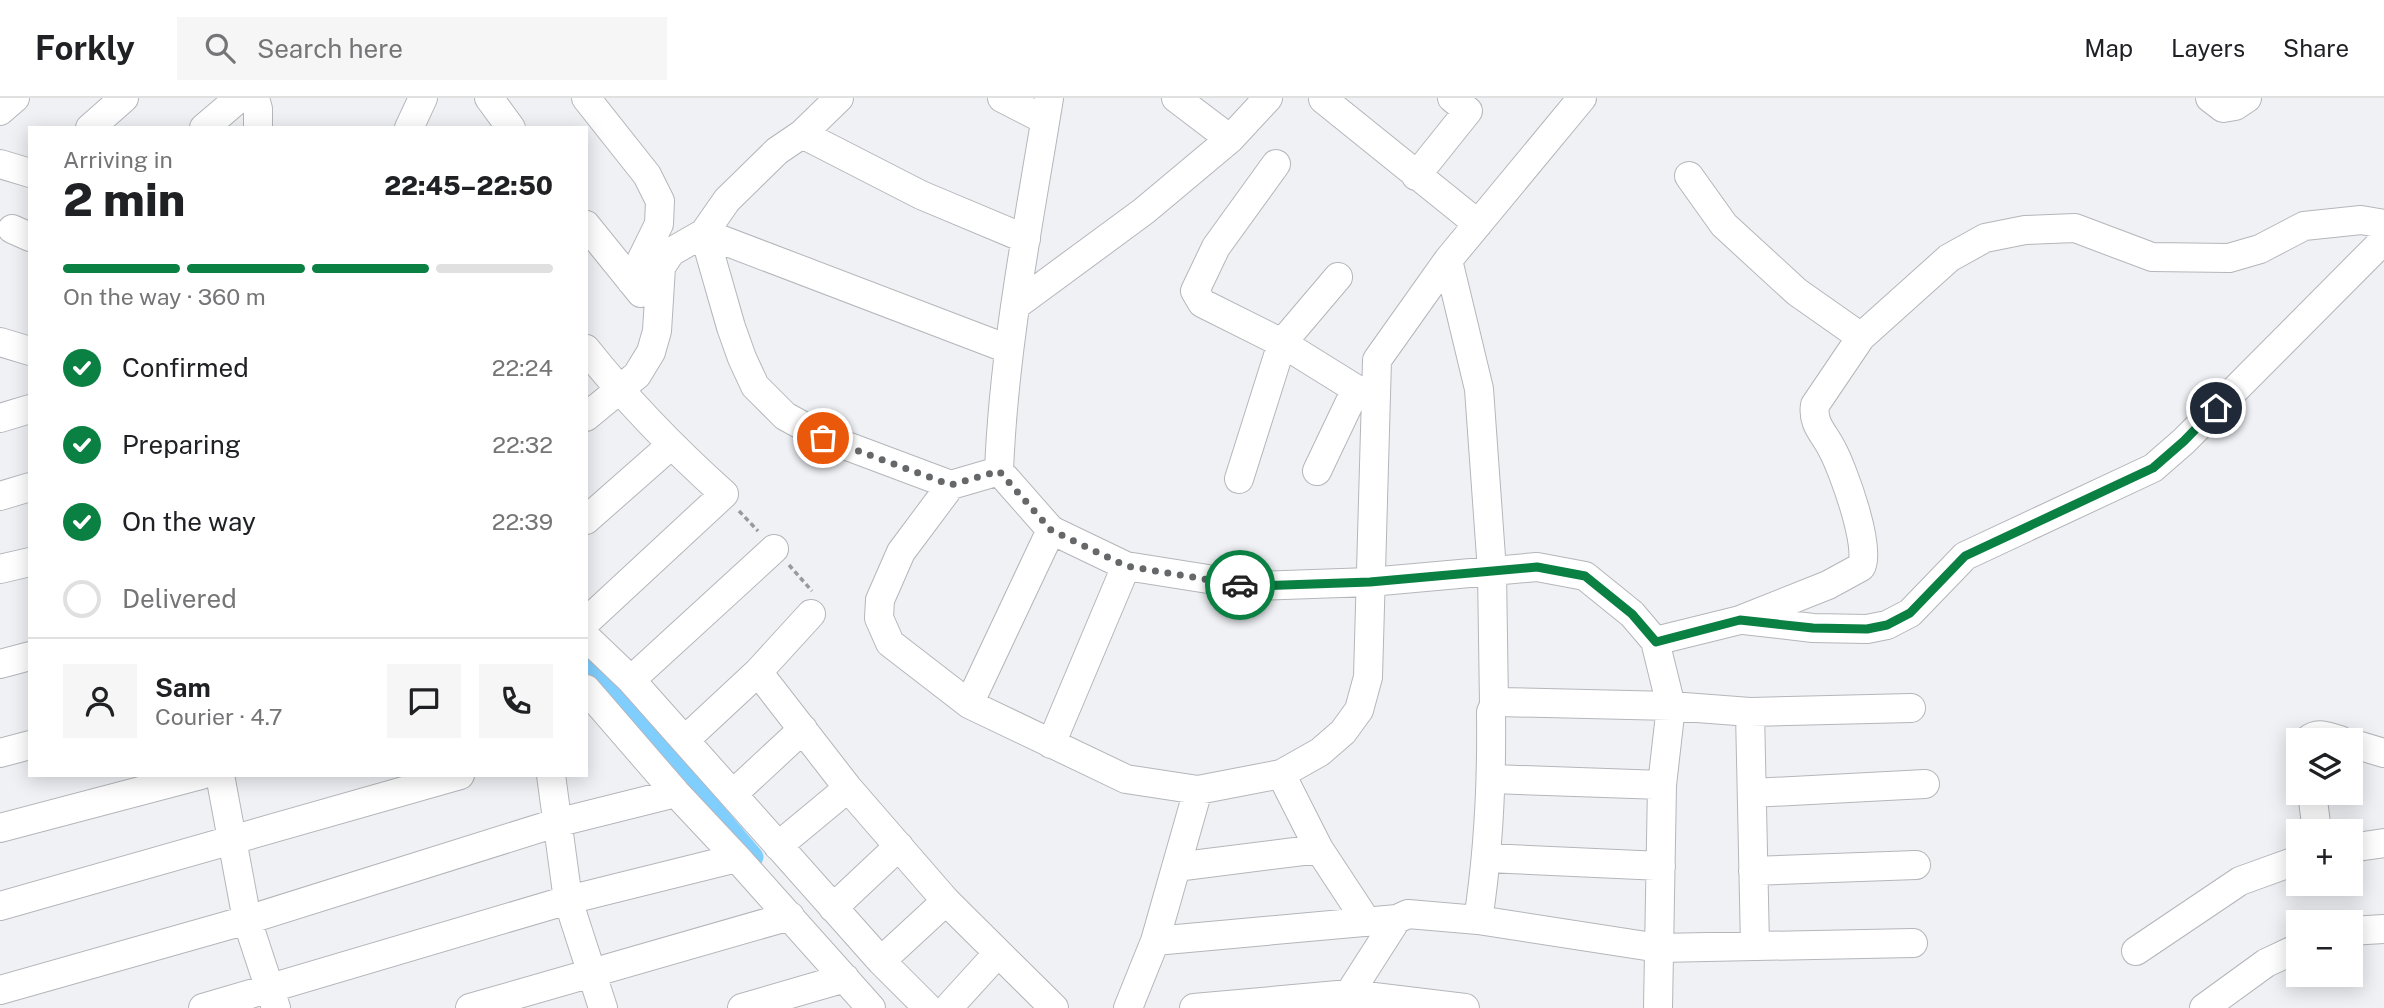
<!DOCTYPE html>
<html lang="en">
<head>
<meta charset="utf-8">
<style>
	body { margin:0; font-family:"Public Sans",sans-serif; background:#f6f6f6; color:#202124; height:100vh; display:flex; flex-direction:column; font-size:26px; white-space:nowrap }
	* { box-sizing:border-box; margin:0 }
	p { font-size:23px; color:#757577 }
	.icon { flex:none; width:38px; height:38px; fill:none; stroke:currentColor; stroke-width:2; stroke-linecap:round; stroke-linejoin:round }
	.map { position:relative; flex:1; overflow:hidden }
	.sheet { position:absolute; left:28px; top:28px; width:560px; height:651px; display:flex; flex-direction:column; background:#fff; border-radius:0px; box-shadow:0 4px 18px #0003 }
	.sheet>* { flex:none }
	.tools { position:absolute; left:2286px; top:630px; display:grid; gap:14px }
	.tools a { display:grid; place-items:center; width:77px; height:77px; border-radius:0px; background:#fff; box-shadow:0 4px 18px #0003; font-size:35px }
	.pin { position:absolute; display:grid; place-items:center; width:60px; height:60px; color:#fff; margin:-30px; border:4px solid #fff; border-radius:50%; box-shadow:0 2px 7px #0007 }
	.courier { position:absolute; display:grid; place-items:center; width:70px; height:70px; margin:-35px; border:5px solid #0b8043; border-radius:50%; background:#fff; color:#222; box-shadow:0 2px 9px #0007 }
	.overview em { font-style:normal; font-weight:800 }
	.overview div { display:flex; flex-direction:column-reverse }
	.overview { display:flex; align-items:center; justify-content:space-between; height:119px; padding:0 35px }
	h1 { font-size:46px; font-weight:800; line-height:52px }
	.bar { display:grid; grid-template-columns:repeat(4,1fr); gap:10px 7px; align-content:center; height:84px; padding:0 35px }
	.bar i { height:9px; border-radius:5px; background:#e0e0e0 }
	.bar .on { background:#0b8043 }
	.bar p { grid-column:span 4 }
	.line { display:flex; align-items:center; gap:18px; padding:0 35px; border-top:2px solid #e0e0e0 }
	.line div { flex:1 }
	.round { display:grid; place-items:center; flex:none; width:74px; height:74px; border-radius:0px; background:#f6f6f6 }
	ol { padding:0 35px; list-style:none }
	li { display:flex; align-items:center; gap:21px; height:77px }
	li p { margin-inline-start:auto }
	li .icon { padding:7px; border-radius:50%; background:#0b8043; color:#fff; stroke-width:4 }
	li:last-child { color:#757577 }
	li i { width:38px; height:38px; border:4px solid #e0e0e0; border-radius:50% }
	header { display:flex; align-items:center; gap:42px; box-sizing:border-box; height:98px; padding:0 35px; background:#fff; border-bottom:2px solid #e0e0e0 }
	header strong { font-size:33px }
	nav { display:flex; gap:38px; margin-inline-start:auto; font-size:24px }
	.search { width:490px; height:63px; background:#f6f6f6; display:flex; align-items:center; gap:18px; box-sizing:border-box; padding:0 24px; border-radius:0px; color:#757577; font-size:26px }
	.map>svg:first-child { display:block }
</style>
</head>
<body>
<header>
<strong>Forkly</strong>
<div class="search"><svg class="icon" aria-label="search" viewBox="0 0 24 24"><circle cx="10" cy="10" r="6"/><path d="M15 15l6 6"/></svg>Search here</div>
<nav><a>Map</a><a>Layers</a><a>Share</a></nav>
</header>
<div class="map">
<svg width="2384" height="910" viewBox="0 0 2384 910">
	<rect width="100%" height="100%" fill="#eff1f5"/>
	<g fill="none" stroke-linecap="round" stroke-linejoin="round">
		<path stroke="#80cefe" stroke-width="21" d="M586 568 657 646 753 759"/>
		<g stroke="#b4b6ba" stroke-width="30">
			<path id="minor" d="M255 0 258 11V30
				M489 0 511 30
				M586 0 647 77 660 103 659 126 631 183
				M1002 0 1045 22
				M1049 0C1029 124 1004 247 999 373L1051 432 1126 468 1252 488 1370 484 1537 469 1585 478 1632 516 1655 543 1671 608 1662 687 1658 910
				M1176 0 1230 41
				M2210 0 2223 10 2235 8 2247 0
				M1323 1 1478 126
				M0 13 15 0
				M90 30 124 0
				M204 30 239 0
				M409 30 423 0
				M802 36 921 97 1026 141
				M0 66 30 75
				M1276 66 1216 149 1195 193 1202 205 1282 245 1356 291
				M1416 78 1468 13 1452 0
				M1689 78 1724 127 1797 194 1861 239
				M586 127 641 195
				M12 131 30 139
				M1448 162 1479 291 1492 473 1494 607
				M1015 208 1144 113 1230 41 1268 0
				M0 244 30 253
				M586 251C628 304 674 351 724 396L586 524
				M586 319 637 277 651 254 657 233 661 169 671 154 704 135 727 102 777 53 802 36 839 0
				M0 320 30 311
				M999 373 951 387 823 339 785 318 755 288 742 260 731 229 704 135 1008 251
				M1317 373 1356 291 1373 297
				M1239 381 1282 245 1338 179
				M951 387 901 454 880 502 879 520 890 545 969 606 1126 681 1198 692 1281 676 1320 654 1343 634 1359 612 1368 579 1377 262 1448 162 1582 0
				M0 398 30 389
				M586 422 670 348
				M0 471 30 464
				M1744 522 1813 530 1867 531 1887 527 1910 515 1965 458 2153 370 2184 343 2384 142
				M586 539 631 582 881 863 928 910
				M1655 543 1740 522 1828 487 1861 469C1872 451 1843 371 1832 351 1824 335 1812 326 1815 307L1861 239 1949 160 1985 140 2025 132 2075 130 2152 159 2229 160 2260 151 2304 128 2361 122 2384 126
				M0 566 30 558
				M758 574 848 690 946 803 1054 910
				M631 582 774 451
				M586 591 676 695 737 760 871 910
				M969 606 1051 432
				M1750 614 1755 848
				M685 642 758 574 811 516
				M2308 642C2318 633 2328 639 2340 642
				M2350 645 2384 655
				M1051 646 1126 468
				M0 655 30 647
				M1281 676 1319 751 1367 824
				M220 677 247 822 276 910
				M551 677 568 802 603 910
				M1492 681 1662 687
				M1752 695 1925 686
				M2312 695 2317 733
				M733 696 803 631
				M0 730 201 677
				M778 748 848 690
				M2350 750 2384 745
				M1488 760 1661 768
				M1176 769 1319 751
				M1753 773 1916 767
				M0 808 460 677
				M833 810 899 748
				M1478 822C1489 751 1492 687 1491 614L1494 607 1499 604 1671 608 1750 614 1911 610
				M2350 833 2384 831
				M1155 843 1397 821
				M2136 853 2240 783 2298 762
				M881 863 946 803
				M0 892 247 822 556 725 676 695
				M203 910 568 802 737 760
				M470 910 790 818
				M742 910 845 880
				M948 910 998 855
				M1128 910 1155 843 1198 692
				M1194 910 1349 896 1465 910
				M1340 910 1397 821 1408 816 1478 822 1659 850 1913 845
				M2204 910 2266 865 2298 850"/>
		</g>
		<path stroke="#999a9e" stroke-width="3.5" stroke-dasharray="5 3.5" stroke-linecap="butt" d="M739 413 758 433
			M789 467 812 493"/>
		<use href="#minor" stroke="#fff" stroke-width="28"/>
	</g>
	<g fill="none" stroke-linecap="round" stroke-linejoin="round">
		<path stroke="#656769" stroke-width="7" stroke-dasharray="0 12.6" d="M823 340 951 387 999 373 1051 432 1126 468 1240 487"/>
		<path stroke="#0b8043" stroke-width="9" d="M1240 487 1252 488 1370 484 1537 469 1585 478 1632 516 1656 544 1740 522 1813 530 1867 531 1887 527 1910 515 1965 458 2153 370 2184 343 2216 310"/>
	</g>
</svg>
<div class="tools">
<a><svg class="icon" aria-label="layers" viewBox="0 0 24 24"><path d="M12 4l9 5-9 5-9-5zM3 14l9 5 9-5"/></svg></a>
<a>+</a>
<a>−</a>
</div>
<div class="pin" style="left:823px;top:340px;background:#ea580c"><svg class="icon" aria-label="bag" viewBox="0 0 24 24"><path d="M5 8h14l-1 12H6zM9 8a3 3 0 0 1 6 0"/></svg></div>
<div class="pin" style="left:2216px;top:310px;background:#1f2937"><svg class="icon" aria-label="home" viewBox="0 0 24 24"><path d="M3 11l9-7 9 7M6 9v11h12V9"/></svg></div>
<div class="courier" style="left:1240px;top:487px"><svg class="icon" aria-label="car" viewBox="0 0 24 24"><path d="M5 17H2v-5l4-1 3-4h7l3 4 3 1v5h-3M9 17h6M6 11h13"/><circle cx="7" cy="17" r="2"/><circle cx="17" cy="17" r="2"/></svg></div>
<section class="sheet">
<div class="overview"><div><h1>2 min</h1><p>Arriving in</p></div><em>22:45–22:50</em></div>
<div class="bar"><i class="on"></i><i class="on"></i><i class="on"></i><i></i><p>On the way · 360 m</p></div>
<ol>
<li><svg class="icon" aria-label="check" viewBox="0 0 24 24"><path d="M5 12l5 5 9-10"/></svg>Confirmed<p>22:24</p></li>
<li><svg class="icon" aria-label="check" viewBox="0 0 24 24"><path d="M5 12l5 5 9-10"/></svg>Preparing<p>22:32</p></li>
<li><svg class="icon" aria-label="check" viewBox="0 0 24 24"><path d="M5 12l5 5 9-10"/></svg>On the way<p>22:39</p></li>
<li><i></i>Delivered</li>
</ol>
<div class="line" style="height:126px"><a class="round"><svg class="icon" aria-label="person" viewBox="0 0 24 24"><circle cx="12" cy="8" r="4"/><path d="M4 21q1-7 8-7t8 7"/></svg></a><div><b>Sam</b><p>Courier · 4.7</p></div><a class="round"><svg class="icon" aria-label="chat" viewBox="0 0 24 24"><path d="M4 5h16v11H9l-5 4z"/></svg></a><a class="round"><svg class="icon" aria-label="phone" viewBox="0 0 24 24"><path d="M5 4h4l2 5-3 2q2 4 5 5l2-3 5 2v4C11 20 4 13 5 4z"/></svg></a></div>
</section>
</div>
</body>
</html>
